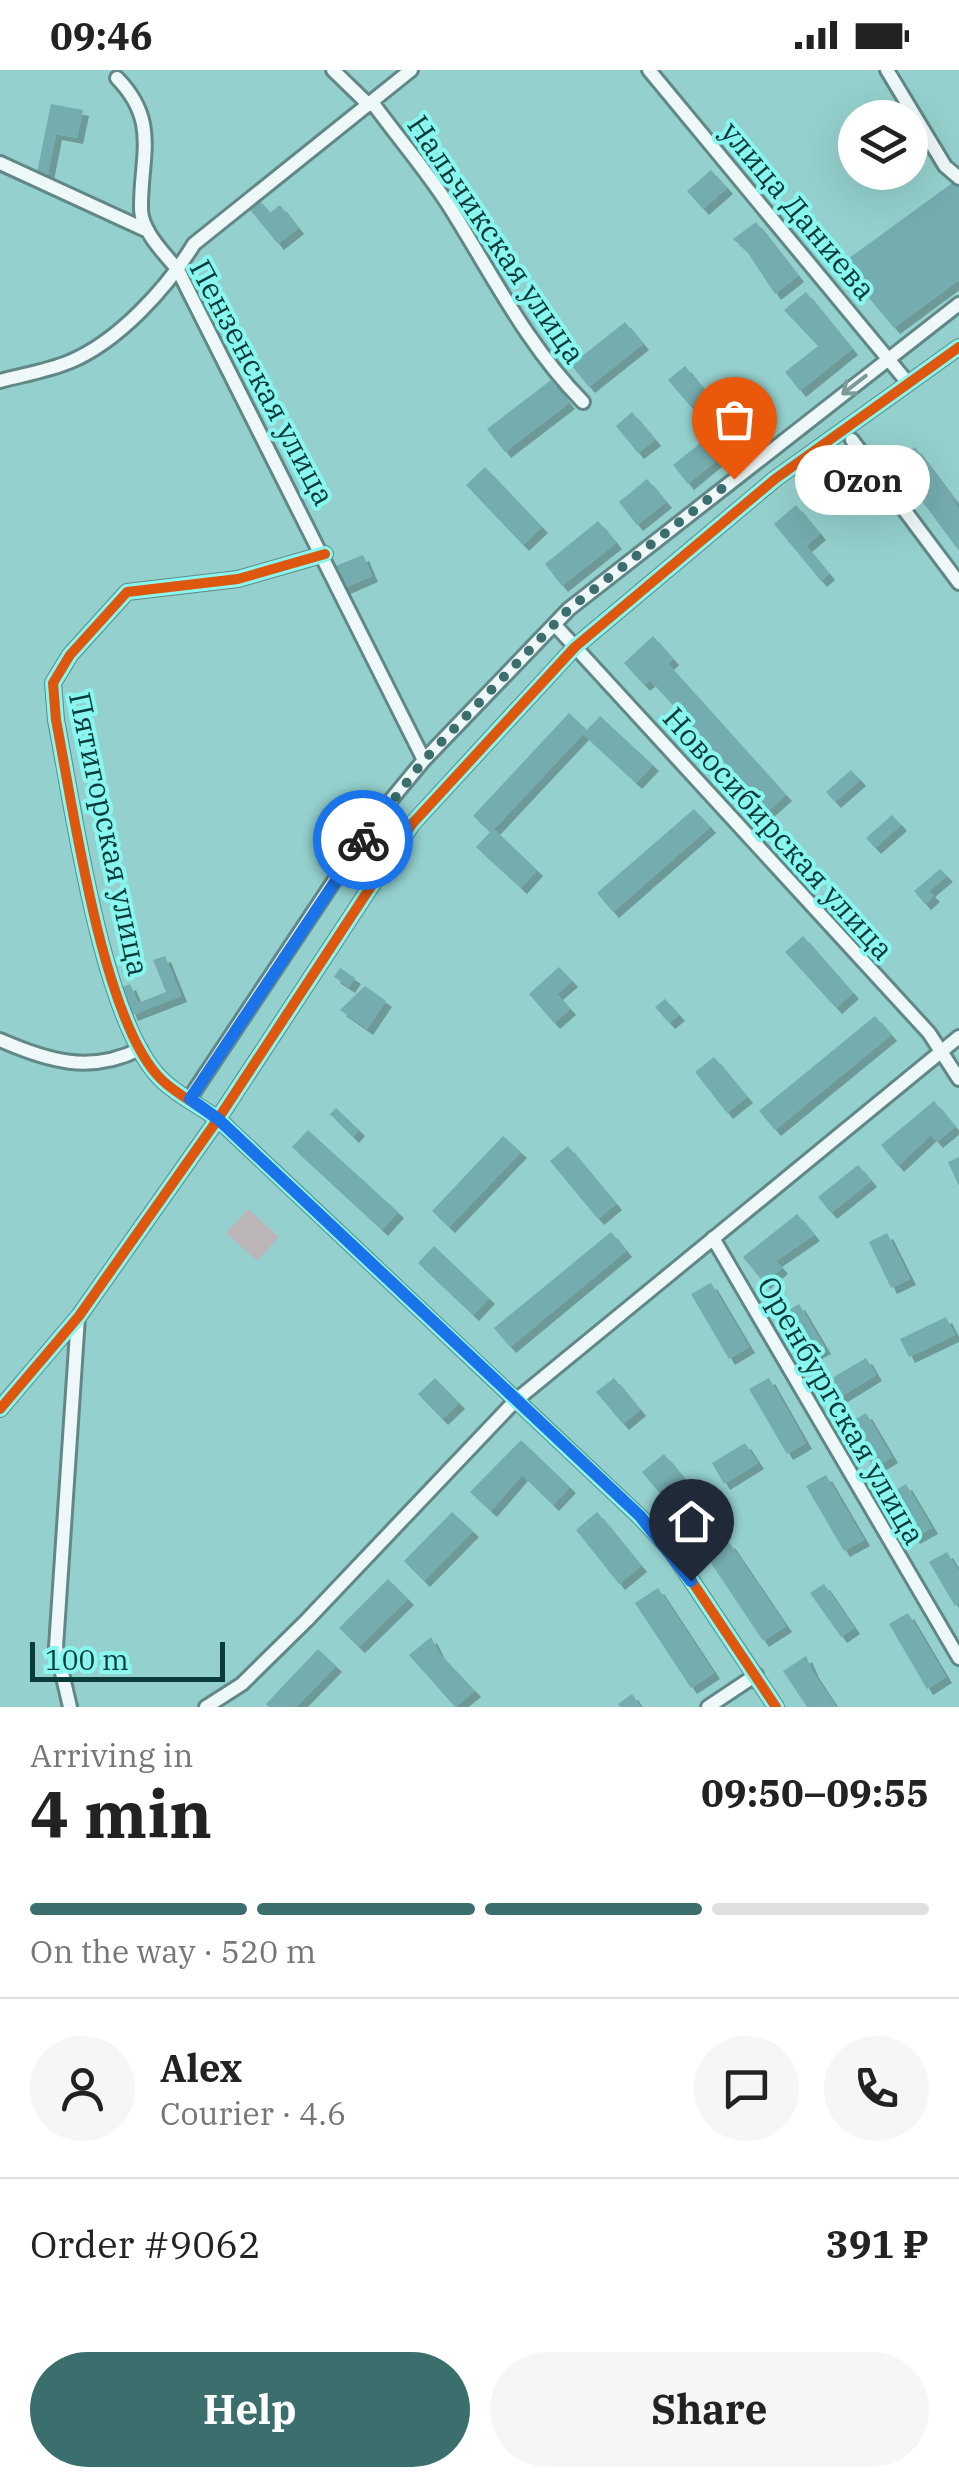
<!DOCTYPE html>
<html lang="en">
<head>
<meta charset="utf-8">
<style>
	body { margin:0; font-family:"IBM Plex Serif",serif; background:#f6f6f6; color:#222; height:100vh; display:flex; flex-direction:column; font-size:38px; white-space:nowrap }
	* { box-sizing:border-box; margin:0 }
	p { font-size:32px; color:#767676 }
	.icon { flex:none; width:55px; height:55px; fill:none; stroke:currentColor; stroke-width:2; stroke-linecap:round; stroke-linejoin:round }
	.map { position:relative; height:1637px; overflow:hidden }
	.details { display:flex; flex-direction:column; background:#fff; flex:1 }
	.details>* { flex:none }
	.controls { position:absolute; left:838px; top:30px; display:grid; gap:20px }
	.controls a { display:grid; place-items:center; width:90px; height:90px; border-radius:50%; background:#fff; box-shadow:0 10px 40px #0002; font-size:50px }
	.scale { position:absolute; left:30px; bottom:25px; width:195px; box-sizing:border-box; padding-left:10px; border:5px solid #093b39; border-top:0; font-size:28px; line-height:35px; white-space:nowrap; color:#093b39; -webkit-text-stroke:8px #89f6f0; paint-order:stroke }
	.pin { position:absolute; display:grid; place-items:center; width:85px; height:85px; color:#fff; margin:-102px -42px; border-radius:50% 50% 50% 0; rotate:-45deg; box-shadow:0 0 10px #0007 }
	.pin .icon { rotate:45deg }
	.courier { position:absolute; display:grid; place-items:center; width:100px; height:100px; margin:-50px; border:8px solid #1a73e8; border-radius:50%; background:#fff; color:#222; box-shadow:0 2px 12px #0007 }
	.bubble { position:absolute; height:70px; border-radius:35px; background:#fff; box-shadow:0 10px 40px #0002; font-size:32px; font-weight:800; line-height:70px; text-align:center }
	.summary em { font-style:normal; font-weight:800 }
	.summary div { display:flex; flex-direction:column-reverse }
	.summary { display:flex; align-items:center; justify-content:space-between; height:170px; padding:0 30px }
	h1 { font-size:65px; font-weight:800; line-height:75px }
	.bar { display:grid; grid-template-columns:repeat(4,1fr); gap:15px 10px; align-content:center; height:120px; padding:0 30px }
	.bar i { height:12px; border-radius:8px; background:#e0e0e0 }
	.bar .current { background:#3a6f6d }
	.bar p { grid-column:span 4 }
	.line { display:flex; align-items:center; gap:25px; padding:0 30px; border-top:2px solid #e0e0e0 }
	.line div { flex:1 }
	.round { display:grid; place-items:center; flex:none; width:105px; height:105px; border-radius:52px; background:#f6f6f6 }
	.primary-button { display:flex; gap:20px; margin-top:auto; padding:20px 30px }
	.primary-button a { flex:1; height:115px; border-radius:60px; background:#3a6f6d; color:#fff; font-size:40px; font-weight:800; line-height:115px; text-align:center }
	.primary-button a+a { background:#f6f6f6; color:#222 }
	.status { display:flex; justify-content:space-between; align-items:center; height:70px; padding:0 50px; background:#fff; direction:ltr }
	.status svg { height:28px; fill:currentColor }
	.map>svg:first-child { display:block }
</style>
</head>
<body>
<div class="status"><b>09:46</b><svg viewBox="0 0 49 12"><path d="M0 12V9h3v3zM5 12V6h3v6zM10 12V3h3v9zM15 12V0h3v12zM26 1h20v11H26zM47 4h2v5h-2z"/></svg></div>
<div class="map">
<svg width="959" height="1637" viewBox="0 0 959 1637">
	<defs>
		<filter id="shadow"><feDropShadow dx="6" dy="6" stdDeviation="0" flood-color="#0004"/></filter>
	</defs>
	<rect width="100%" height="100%" fill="#94d0cd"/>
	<path fill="#bcb5b8" d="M248 1139 279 1167 257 1191 226 1163Z"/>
	<path fill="#75acaf" filter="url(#shadow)" d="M51 34 83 40 77 68 56 64 47 109 36 107Z
		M711 100 727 118 703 139 687 121Z
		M955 111 959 115V210L894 258 841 194Z
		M257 128 270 143 280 135 298 158 278 174 247 136Z
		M756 152 798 206 775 224 746 180 733 169Z
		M806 222 852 279 800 321 785 302 818 276 784 240Z
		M625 252 643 274 589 317 571 295Z
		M685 296 707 324 691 337 668 310Z
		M551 310 569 333 505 382 487 359Z
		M632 342 655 370 638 383 616 356Z
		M713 363 728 381 688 414 673 395Z
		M915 377 954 429 959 441V481L893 392Z
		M485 397 542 457 523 475 466 415Z
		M647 409 666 432 637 455 619 432Z
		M796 435 820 464 806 476 829 504 821 511 774 454Z
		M598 451 616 473 562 516 545 494Z
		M363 485 372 506 342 519 333 497Z
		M653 566 673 589 668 594 786 725 768 741 650 610 644 615 624 593Z
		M569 643 587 660 600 646 653 695 636 713 583 664 494 759 537 800 521 818 476 777 490 762 473 746Z
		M851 700 860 710 835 732 826 722Z
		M694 739 710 757 613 842 597 823Z
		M892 745 901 755 875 778 866 768Z
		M940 799 947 806 929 821 934 826 925 834 914 821Z
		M803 866 853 923 836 938 785 882Z
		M165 886 181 926 132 945 121 918 130 914 138 933 166 922 153 890Z
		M559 897 572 911 557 924 570 939 554 953 529 924Z
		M340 898 355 908 349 917 334 907Z
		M365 916 386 931 367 959 340 940Z
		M665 929 679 945 669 953 655 937Z
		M875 946 891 965 775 1060 759 1041Z
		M714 987 747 1027 727 1043 695 1002Z
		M934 1031 955 1057 937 1072 931 1065 898 1096 881 1075Z
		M336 1038 359 1060 353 1067 330 1044Z
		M308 1060 398 1142 382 1160 292 1077Z
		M503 1066 521 1082 449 1157 432 1141Z
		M568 1076 616 1134 598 1149 550 1091Z
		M959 1087V1116L948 1092Z
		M858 1095 871 1111 831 1143 818 1127Z
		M797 1144 814 1165 776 1191 782 1198 764 1213 743 1187Z
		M611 1162 626 1181 510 1277 494 1258Z
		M887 1163 910 1209 891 1218 869 1172Z
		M434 1176 489 1228 473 1245 418 1193Z
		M711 1213 749 1277 729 1289 691 1224Z
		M799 1234 825 1278 807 1288 781 1245Z
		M946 1247 955 1265 909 1287 900 1269Z
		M866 1288 876 1305 832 1332 822 1314Z
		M435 1308 459 1333 442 1349 418 1324Z
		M614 1308 640 1340 623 1354 596 1322Z
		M769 1308 806 1373 787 1384 749 1319Z
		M866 1343 892 1387 874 1398 848 1354Z
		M521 1370 570 1417 553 1435 522 1405 491 1441 470 1422Z
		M745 1373 758 1393 724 1414 712 1393Z
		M664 1384 708 1438 686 1455 642 1402Z
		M826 1405 864 1470 844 1481 806 1416Z
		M906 1414 932 1458 914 1468 888 1425Z
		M452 1442 473 1461 424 1511 404 1491Z
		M597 1442 641 1496 619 1514 576 1460Z
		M729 1472 786 1556 763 1571 707 1487Z
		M947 1482 959 1502V1533L955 1536 929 1492Z
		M388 1509 408 1529 359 1577 339 1558Z
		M824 1514 854 1558 841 1567 810 1523Z
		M658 1518 714 1603 691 1618 635 1533Z
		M908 1543 946 1607 927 1619 889 1554Z
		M431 1567 439 1583 475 1621 455 1637 409 1585Z
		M318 1579 336 1596 296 1637H269L266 1634Z
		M806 1586 813 1602 836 1637H807L783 1601Z
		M632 1624 641 1637H620L618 1634Z"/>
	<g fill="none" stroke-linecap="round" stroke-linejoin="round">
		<g stroke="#618886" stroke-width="18">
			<path id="minor" d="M333 0 369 35
				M649 0 908 313
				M887 0 945 96 959 108
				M117 8C160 52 140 87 141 140 142 162 165 184 178 200L424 690
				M372 32C398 68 428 102 451 139 493 206 527 275 583 332
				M0 93 148 161
				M0 311C22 305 47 301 69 292 118 272 167 218 194 174L411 0
				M852 370 959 513
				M325 484 238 509 127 522 70 585 53 613 56 650C73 736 102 951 161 1009 177 1025 200 1036 218 1049L639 1446 671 1480 776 1637
				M555 555 929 963 959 1009
				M0 970C48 991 90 1004 140 979
				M189 1029 376 748 424 690 569 539 959 234
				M713 1168 959 1588
				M0 1339 79 1246 218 1049 412 754 575 577 775 409 959 277
				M70 1637 56 1577 78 1247
				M206 1637 242 1614 307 1550 515 1331 959 967
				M708 1637 756 1605"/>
		</g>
		<use href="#minor" stroke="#eff8f8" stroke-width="12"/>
		<g stroke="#89f6f0" stroke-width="16">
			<path id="cycleway" d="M325 484 238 509 127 522 70 585 53 613 56 650C73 736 102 951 161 1009 177 1025 200 1036 218 1049L639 1446 671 1480 776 1637
				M0 1339 79 1246 218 1049 412 754 575 577 775 409 959 277"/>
		</g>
		<use href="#cycleway" stroke="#dd580e" stroke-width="10"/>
	</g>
	<defs><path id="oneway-shaft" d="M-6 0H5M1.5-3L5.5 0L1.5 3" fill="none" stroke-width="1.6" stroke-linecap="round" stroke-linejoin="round" transform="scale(2.5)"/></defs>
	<use stroke="#7c9a98" href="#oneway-shaft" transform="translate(854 315) rotate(142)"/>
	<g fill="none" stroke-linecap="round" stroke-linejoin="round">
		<path stroke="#3a6f6d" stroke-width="10" stroke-dasharray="0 18" d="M363 770 424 690 569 539 734 409"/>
		<path stroke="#1a73e8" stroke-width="12" d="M363 770 190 1029 218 1049 640 1446 691 1511"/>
	</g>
	<g text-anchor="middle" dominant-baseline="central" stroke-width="8" stroke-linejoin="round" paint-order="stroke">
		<g font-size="30" fill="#093b39" stroke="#89f6f0">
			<text transform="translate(799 140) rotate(50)">улица Даниева</text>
			<text transform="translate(497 169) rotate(56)">Нальчикская улица</text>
			<text transform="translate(263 312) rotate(62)">Пензенская улица</text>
			<text transform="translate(779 763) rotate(48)">Новосибирская улица</text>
			<text transform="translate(110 764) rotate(78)">Пятигорская улица</text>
			<text transform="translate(842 1340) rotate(60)">Оренбургская улица</text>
		</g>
	</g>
</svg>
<div class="controls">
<a><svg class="icon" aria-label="layers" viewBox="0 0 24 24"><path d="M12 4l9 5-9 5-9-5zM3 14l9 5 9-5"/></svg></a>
</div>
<div class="scale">100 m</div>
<div class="pin" style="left:734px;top:409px;background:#ea580c"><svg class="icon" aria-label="bag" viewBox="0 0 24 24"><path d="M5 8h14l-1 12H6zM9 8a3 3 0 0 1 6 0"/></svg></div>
<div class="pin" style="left:691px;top:1511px;background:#1f2937"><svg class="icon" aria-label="home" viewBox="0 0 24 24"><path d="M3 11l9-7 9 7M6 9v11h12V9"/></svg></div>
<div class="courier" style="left:363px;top:770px"><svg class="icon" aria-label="bike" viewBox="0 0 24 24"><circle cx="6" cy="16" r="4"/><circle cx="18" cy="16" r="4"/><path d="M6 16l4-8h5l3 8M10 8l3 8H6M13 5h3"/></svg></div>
<div class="bubble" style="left:795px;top:375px;width:135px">Ozon</div>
</div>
<section class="details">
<div class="summary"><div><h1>4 min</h1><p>Arriving in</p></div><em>09:50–09:55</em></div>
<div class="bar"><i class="current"></i><i class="current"></i><i class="current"></i><i></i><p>On the way · 520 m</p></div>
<div class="line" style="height:180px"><a class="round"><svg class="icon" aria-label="person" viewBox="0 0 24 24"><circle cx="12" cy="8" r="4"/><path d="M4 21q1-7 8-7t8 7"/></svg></a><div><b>Alex</b><p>Courier · 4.6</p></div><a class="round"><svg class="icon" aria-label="chat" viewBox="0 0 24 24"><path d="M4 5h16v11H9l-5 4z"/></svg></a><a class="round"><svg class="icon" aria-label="phone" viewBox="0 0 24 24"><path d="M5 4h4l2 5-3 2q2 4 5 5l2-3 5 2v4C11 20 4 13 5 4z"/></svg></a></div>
<div class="line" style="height:130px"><div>Order #9062</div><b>391 ₽</b></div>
<div class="primary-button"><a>Help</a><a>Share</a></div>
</section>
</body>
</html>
